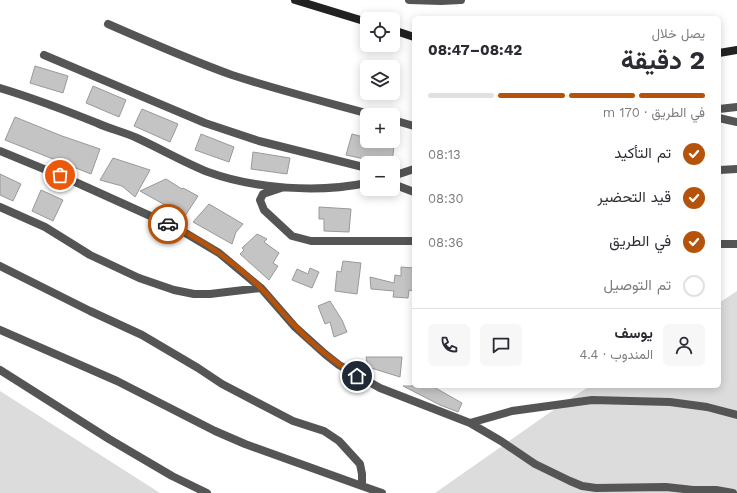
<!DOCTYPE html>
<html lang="ar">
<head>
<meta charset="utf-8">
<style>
	body { margin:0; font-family:"Work Sans",Vazirmatn,sans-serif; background:#f7f7f7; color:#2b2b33; direction:rtl; height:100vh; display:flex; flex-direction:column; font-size:15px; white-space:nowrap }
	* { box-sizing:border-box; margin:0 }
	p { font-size:13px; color:#7c7c81 }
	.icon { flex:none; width:22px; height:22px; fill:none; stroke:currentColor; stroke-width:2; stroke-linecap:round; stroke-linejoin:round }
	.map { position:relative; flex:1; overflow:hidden; direction:ltr }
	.drawer { position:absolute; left:412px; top:16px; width:309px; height:372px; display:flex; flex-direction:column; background:#fff; border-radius:6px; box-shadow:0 2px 10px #0003; direction:rtl }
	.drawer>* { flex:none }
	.fabs { position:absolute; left:360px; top:12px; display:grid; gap:8px }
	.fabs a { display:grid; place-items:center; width:40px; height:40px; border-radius:6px; background:#fff; box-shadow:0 2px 10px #0003; font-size:20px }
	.pin { position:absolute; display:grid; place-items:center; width:34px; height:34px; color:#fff; margin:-17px; border:2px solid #fff; border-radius:50%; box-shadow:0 1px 4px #0007 }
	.courier { position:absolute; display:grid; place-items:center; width:40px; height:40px; margin:-20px; border:3px solid #b45309; border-radius:50%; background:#fff; color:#222; box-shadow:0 1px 5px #0007 }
	.head em { font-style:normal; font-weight:700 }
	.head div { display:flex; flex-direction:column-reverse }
	.head { display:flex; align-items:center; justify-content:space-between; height:68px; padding:0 16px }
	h1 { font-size:26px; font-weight:700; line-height:30px }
	.bar { display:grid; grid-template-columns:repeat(4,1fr); gap:6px 4px; align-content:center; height:48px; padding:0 16px }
	.bar i { height:5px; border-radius:3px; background:#e1e1e2 }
	.bar .on { background:#b45309 }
	.bar p { grid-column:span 4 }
	.line { display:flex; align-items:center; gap:10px; padding:0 16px; border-top:1px solid #e1e1e2 }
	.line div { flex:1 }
	.round { display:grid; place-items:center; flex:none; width:42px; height:42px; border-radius:6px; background:#f7f7f7 }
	ol { padding:0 16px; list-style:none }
	li { display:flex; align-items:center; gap:12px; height:44px }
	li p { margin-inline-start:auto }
	li .icon { padding:4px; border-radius:50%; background:#b45309; color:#fff; stroke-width:4 }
	li:last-child { color:#7c7c81 }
	li i { width:22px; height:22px; border:2px solid #e1e1e2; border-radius:50% }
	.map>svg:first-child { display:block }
</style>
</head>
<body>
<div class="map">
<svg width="737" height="493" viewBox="0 0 737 493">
	<rect width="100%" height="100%" fill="#fff"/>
	<path fill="#dcdcdc" d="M737 291V493H435L562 404 590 386H719V303Z
		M0 391 160 493H0Z"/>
	<path fill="#c4c4c4" stroke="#999" d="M35 66 68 76 63 93 30 83Z
		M93 86 126 100 119 117 86 103Z
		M142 109 178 124 170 142 134 126Z
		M15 117 62 136 100 149 91 174 5 140Z
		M201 134 234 147 229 162 195 150Z
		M352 134 367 138V141H378L394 146 392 163H383L346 155Z
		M253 152 290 158 287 174 251 169Z
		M113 158 150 170 135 197 122 186 100 180Z
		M0 174 21 184 13 201 0 195Z
		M166 179 182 189 183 188 198 196 183 219 165 205 140 191Z
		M41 190 63 200 53 221 32 211Z
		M209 204 243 224 236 232 232 244 193 222Z
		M319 207 351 209 349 232 324 231V219H319Z
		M257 234 267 239 264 242 279 253 273 263 278 266 269 280 240 254 244 250 242 248Z
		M343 261 361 263 357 294 335 291 337 271 341 272Z
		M401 267 414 268V291L409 290 408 298 393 297 394 291 371 289 370 277 394 283 395 275 401 276Z
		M310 268 319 272 312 288 292 280 297 269 308 274Z
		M330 301 342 320 347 332 334 337 330 322 325 324 318 306Z
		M366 357H402L400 377 368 367Z
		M403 386H432L462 403 458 412 440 405Z"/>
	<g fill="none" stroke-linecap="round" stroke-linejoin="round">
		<path stroke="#555" stroke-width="8" d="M409 0 441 1 461 0
			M108 24C149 42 190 60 232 75 278 90 326 102 373 115
			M44 55 205 123 259 141 367 168
			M0 88C33 98 65 110 97 123 110 129 124 132 137 138 161 149 183 162 208 172 255 189 318 193 367 183
			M719 109 737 107
			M719 118 737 122
			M393 120 414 126
			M0 151 73 181 177 228 219 253 261 288 295 327 325 354 339 365 380 388 470 423 501 441 535 464 570 481 582 486 596 488 666 487 693 490H716L733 493
			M719 170 737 169
			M393 176 414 169
			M393 184 414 192
			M281 188 263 194 260 200 264 210 292 236 311 241H414
			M0 207 45 227 90 255 139 278 174 290 194 294H210L261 288
			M719 244H737
			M0 266 90 311 142 335 198 368 222 384 293 421 324 431 339 441 360 464 362 474V486L382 493
			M0 330 117 381 215 431 245 444 362 486
			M0 370 109 439 172 476 207 493
			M470 423 512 411 592 400 670 402 707 407 737 415"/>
		<path stroke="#222" stroke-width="8" d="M295 0 367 22
			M393 30 414 37
			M719 53 737 50"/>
	</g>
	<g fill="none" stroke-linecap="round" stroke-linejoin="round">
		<path stroke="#595959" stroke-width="4" stroke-dasharray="0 7.2" d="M60 175 168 224"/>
		<path stroke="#b45309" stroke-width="5" d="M168 224C202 239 234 262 261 288 273 300 283 314 295 326 313 345 334 362 357 376"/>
	</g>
</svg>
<div class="fabs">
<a><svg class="icon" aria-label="locate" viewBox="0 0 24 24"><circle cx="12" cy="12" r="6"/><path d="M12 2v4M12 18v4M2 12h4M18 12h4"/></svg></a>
<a><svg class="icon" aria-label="layers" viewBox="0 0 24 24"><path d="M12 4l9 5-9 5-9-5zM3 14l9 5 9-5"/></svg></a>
<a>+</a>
<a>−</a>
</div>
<div class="pin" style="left:60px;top:175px;background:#ea580c"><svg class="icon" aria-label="bag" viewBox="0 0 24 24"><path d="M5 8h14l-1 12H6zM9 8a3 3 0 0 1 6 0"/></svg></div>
<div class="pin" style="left:357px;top:376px;background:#1f2937"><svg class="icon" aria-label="home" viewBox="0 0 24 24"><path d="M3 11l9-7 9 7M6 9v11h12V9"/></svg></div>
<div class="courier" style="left:168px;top:224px"><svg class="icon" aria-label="car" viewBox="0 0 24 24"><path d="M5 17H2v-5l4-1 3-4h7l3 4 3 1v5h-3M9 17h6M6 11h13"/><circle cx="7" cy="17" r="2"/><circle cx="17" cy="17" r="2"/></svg></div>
<section class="drawer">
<div class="head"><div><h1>2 دقيقة</h1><p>يصل خلال</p></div><em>08:42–08:47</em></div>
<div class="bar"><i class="on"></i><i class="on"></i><i class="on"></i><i></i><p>في الطريق · 170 m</p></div>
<ol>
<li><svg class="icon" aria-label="check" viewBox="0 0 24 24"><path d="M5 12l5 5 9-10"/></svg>تم التأكيد<p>08:13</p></li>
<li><svg class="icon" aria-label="check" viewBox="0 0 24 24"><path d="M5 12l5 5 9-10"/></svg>قيد التحضير<p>08:30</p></li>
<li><svg class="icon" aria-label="check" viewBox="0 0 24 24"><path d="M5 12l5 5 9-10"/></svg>في الطريق<p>08:36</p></li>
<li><i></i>تم التوصيل</li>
</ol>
<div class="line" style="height:72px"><a class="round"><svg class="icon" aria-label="person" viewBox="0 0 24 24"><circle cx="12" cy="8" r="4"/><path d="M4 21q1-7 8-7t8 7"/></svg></a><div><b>يوسف</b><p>المندوب · 4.4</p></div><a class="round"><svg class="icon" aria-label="chat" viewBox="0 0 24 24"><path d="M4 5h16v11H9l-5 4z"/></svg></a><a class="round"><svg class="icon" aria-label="phone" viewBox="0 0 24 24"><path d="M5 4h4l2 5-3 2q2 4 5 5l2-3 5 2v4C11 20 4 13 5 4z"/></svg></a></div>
</section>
</div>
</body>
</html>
